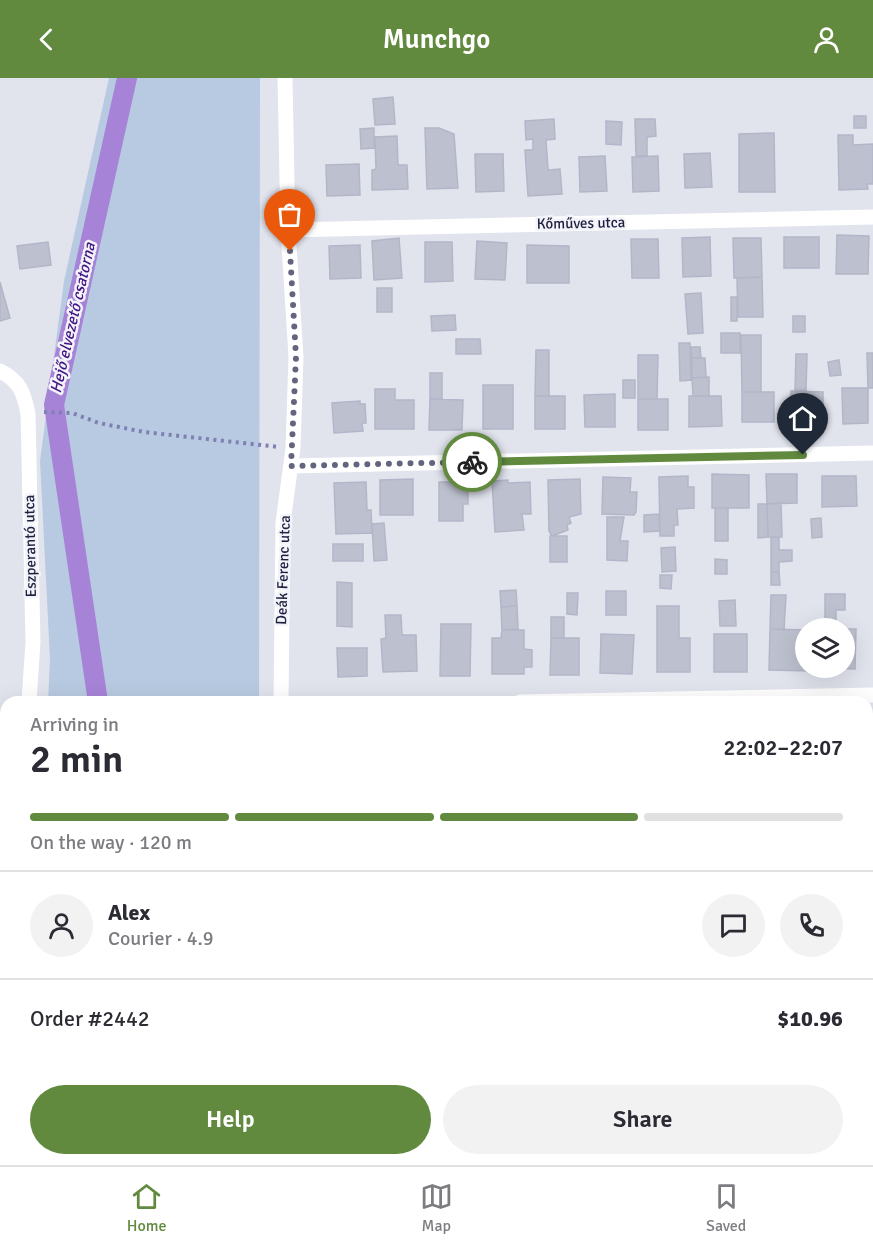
<!DOCTYPE html>
<html lang="en">
<head>
<meta charset="utf-8">
<style>
	body { margin:0; font-family:Signika,sans-serif; background:#f2f2f3; color:#2b2b33; height:100vh; display:flex; flex-direction:column; font-size:22px; white-space:nowrap }
	* { box-sizing:border-box; margin:0 }
	p { font-size:20px; color:#7c7c81 }
	.icon { flex:none; width:33px; height:33px; fill:none; stroke:currentColor; stroke-width:2; stroke-linecap:round; stroke-linejoin:round }
	.map { position:relative; flex:1; overflow:hidden }
	.details { position:absolute; left:0px; top:618px; width:873px; height:470px; display:flex; flex-direction:column; background:#fff; border-radius:18px 18px 0 0; box-shadow:0 6px 24px #0002 }
	.details>* { flex:none }
	.controls { position:absolute; left:795px; top:540px; display:grid; gap:12px }
	.controls a { display:grid; place-items:center; width:60px; height:60px; border-radius:50%; background:#fff; box-shadow:0 6px 24px #0002; font-size:30px }
	.pin { position:absolute; display:grid; place-items:center; width:51px; height:51px; color:#fff; margin:-62px -26px; border-radius:50% 50% 50% 0; rotate:-45deg; box-shadow:0 0 6px #0007 }
	.pin .icon { rotate:45deg }
	.courier { position:absolute; display:grid; place-items:center; width:60px; height:60px; margin:-30px; border:4px solid #618a3f; border-radius:50%; background:#fff; color:#222; box-shadow:0 2px 8px #0007 }
	.overview em { font-style:normal; font-weight:600 }
	.overview div { display:flex; flex-direction:column-reverse }
	.overview { display:flex; align-items:center; justify-content:space-between; height:102px; padding:0 30px }
	h1 { font-size:39px; font-weight:600; line-height:45px }
	.bar { display:grid; grid-template-columns:repeat(4,1fr); gap:9px 6px; align-content:center; height:72px; padding:0 30px }
	.bar i { height:8px; border-radius:4px; background:#e1e1e2 }
	.bar .active { background:#618a3f }
	.bar p { grid-column:span 4 }
	.line { display:flex; align-items:center; gap:15px; padding:0 30px; border-top:2px solid #e1e1e2 }
	.line div { flex:1 }
	.round { display:grid; place-items:center; flex:none; width:63px; height:63px; border-radius:32px; background:#f2f2f3 }
	.button { display:flex; gap:12px; margin-top:auto; padding:12px 30px }
	.button a { flex:1; height:69px; border-radius:36px; background:#618a3f; color:#fff; font-size:24px; font-weight:600; line-height:69px; text-align:center }
	.button a+a { background:#f2f2f3; color:#2b2b33 }
	header { display:flex; justify-content:space-between; align-items:center; height:78px; padding:0 30px; background:#618a3f; color:#fff; font-size:27px; font-weight:600 }
	.dock { display:flex; justify-content:space-around; align-items:center; height:84px; border-top:2px solid #e1e1e2; background:#fff; font-size:16px; color:#7c7c81 }
	.dock a { display:grid; justify-items:center; gap:3px }
	.dock .active { color:#618a3f }
	.map>svg:first-child { display:block }
</style>
</head>
<body>
<header><svg class="icon" aria-label="back" viewBox="0 0 24 24"><path d="M15 5l-7 7 7 7"/></svg>Munchgo<svg class="icon" aria-label="person" viewBox="0 0 24 24"><circle cx="12" cy="8" r="4"/><path d="M4 21q1-7 8-7t8 7"/></svg></header>
<div class="map">
<svg width="873" height="1087" viewBox="0 0 873 1087">
	<rect width="100%" height="100%" fill="#e1e3ed"/>
	<path fill="#b8cae1" d="M109 0H260L259 624H48L50 581 40 383 64 203Z
		M23 1082H259V1087H23Z"/>
	<g fill="none" stroke-linecap="round" stroke-linejoin="round">
		<path stroke="#a783d8" stroke-width="20" d="M98 624 54 327 127 0
			M124 1087V1082"/>
	</g>
	<path fill="#bdc0ce" stroke="#b3b6c8" stroke-width="1.5" d="M393 19 395 46 375 47 373 21Z
		M854 38H866V50H854Z
		M554 41 555 61 546 62 548 92 560 91 562 116 528 118 525 72H533V61L526 62 525 43Z
		M635 41H655L656 58 647 59V78H636Z
		M606 43 622 44 621 67 606 66Z
		M374 50V70L361 71 360 51Z
		M425 50H439L454 56 458 110 427 111Z
		M774 55 775 114H739V56Z
		M838 57H853V67L873 66V106H867L868 111 839 112Z
		M397 58 398 87H407L408 111 372 112V92L376 91 375 59Z
		M710 75 712 109 685 110 684 76Z
		M475 76H503L504 113 476 114Z
		M605 78 607 113 580 114 579 79Z
		M658 78 659 113 633 114 632 79Z
		M359 86 360 117 327 118 326 87Z
		M837 157 869 158 868 196H836Z
		M710 159 711 198 683 199 682 160Z
		M784 159H819V190H784Z
		M399 160 402 200 374 202 372 163Z
		M733 160H761L762 199 734 200Z
		M631 161H658L659 200H632Z
		M477 163 507 165 505 202 475 201Z
		M48 164 51 187 20 191 17 168Z
		M425 164H452L453 203 425 204Z
		M360 167 361 200 330 201 329 168Z
		M527 167 569 168V205H527Z
		M762 199 763 239H738L737 200Z
		M0 204 10 240 0 243Z
		M377 210H392V234H377Z
		M701 215 703 255 688 256 685 216Z
		M731 219H737V243H731Z
		M455 237 456 252 432 253 431 238Z
		M793 238H805V254H793Z
		M721 255H740V275H721Z
		M741 257H761V314H742Z
		M456 261H480L481 276H456Z
		M679 265H690L691 302 680 303Z
		M691 269H700L701 280H692Z
		M536 272H549V318H535Z
		M867 275H873V310H868Z
		M796 276H807L806 313H795Z
		M638 277H658L657 321H638Z
		M692 280H705L706 299 692 300Z
		M839 282 841 297 830 298 828 284Z
		M430 295H442V321H430Z
		M709 299V318H693L692 300Z
		M623 302H635V320H623Z
		M483 307H513V351H483Z
		M842 310H868V345L843 346Z
		M375 311H395V322H414V351H375Z
		M791 313 823 314V344H791Z
		M742 314H774V344H742Z
		M615 316V349H585L584 317Z
		M535 318H565V351H535Z
		M689 318H721L722 348 689 349Z
		M430 321 463 322 462 352H429Z
		M638 321H668V352H638Z
		M360 323V326H365L366 345H362L363 353 334 355 332 325Z
		M712 396 749 397V430H712Z
		M766 396H797V425L767 426Z
		M688 398V409H694V430L677 431 678 447H674V458H660L659 399Z
		M822 398H856L857 428 822 429Z
		M603 399 631 400 630 414H637L636 434 634 437 602 436Z
		M413 401V437H380V402Z
		M580 401 581 436 569 439 571 445 567 447 568 452 552 458 549 453 548 402Z
		M508 402V405L530 404 531 436H522L524 452 495 454 492 403Z
		M366 404 367 432H371L372 455 336 456 334 405Z
		M439 404H468V426H463V443H439Z
		M781 425 782 459H768L767 426Z
		M758 426H767L768 459 758 460Z
		M715 430H728V463H715Z
		M659 436 660 453 644 454V437Z
		M607 439H624L620 463H628L627 483 607 482Z
		M821 440 822 459 812 460 811 441Z
		M384 445 387 482 374 483 372 446Z
		M550 458H567V484H550Z
		M771 459H779V472H792V483L779 484V494H771Z
		M333 466H363V483H333Z
		M675 469 676 493 662 494 661 470Z
		M715 481 727 482V496H715Z
		M771 494H779L780 507H771Z
		M660 497H672L671 511 660 510Z
		M337 504 352 505V549L337 548Z
		M516 512 517 528 501 529 500 513Z
		M606 513H626V537H606Z
		M567 515H578L577 537 567 536Z
		M825 516H845V532H836V542L825 543Z
		M771 517H786L784 552 770 551Z
		M735 522 736 548H720L719 523Z
		M517 528 518 551 502 552 501 529Z
		M657 528H679V560H690V594H657Z
		M385 537H401L402 557H416L417 593 383 594 381 561 386 560Z
		M551 539H564V560H551Z
		M441 546H471L470 598H440Z
		M770 551 806 552V590H811V593L769 592Z
		M844 551H856L855 591 825 590H844Z
		M502 552H524V571L532 572V589H524V596H492V560H501Z
		M601 556 634 557 632 596 600 595Z
		M714 556H747V594H714Z
		M551 560H579V597H550Z
		M337 570H367V598L338 599Z"/>
	<g fill="none" stroke-linecap="round" stroke-linejoin="round">
		<path stroke="#7e80b4" stroke-width="4" stroke-dasharray="3 4.5" stroke-linecap="butt" d="M44 334 72 335 99 345 144 354 279 369"/>
		<path stroke="#fff" stroke-width="15" d="M288 152 873 139
			M0 293C20 303 24 315 28 336L33 564 29 624
			M291 388 873 375
			M281 624 283 445 293 370 296 279 288 152 285 0
			M520 624 873 617
			M867 859H873
			M0 1049 6 960
			M285 1082V1087
			M733 1087 873 1084"/>
	</g>
	<g fill="none" stroke-linecap="round" stroke-linejoin="round">
		<path stroke="#63647d" stroke-width="6" stroke-dasharray="0 10.8" d="M290 173 296 279 291 388 472 384"/>
		<path stroke="#618a3f" stroke-width="8" d="M472 384 803 377"/>
	</g>
	<g text-anchor="middle" dominant-baseline="central" stroke-width="5" stroke-linejoin="round" paint-order="stroke">
		<g font-size="15" fill="#1f1f40" stroke="#f2f4f9">
			<text transform="translate(581 145) rotate(-1)">Kőműves utca</text>
			<text transform="translate(30 468) rotate(-91)">Eszperantó utca</text>
			<text transform="translate(283 492) rotate(-88)">Deák Ferenc utca</text>
		</g>
		<g font-size="16" font-style="italic" fill="#441382" stroke="#f2f4f9">
			<text transform="translate(73 240) rotate(-77)">Hejő elvezető csatorna</text>
		</g>
	</g>
</svg>
<div class="controls">
<a><svg class="icon" aria-label="layers" viewBox="0 0 24 24"><path d="M12 4l9 5-9 5-9-5zM3 14l9 5 9-5"/></svg></a>
</div>
<div class="pin" style="left:290px;top:173px;background:#ea580c"><svg class="icon" aria-label="bag" viewBox="0 0 24 24"><path d="M5 8h14l-1 12H6zM9 8a3 3 0 0 1 6 0"/></svg></div>
<div class="pin" style="left:803px;top:377px;background:#1f2937"><svg class="icon" aria-label="home" viewBox="0 0 24 24"><path d="M3 11l9-7 9 7M6 9v11h12V9"/></svg></div>
<div class="courier" style="left:472px;top:384px"><svg class="icon" aria-label="bike" viewBox="0 0 24 24"><circle cx="6" cy="16" r="4"/><circle cx="18" cy="16" r="4"/><path d="M6 16l4-8h5l3 8M10 8l3 8H6M13 5h3"/></svg></div>
<section class="details">
<div class="overview"><div><h1>2 min</h1><p>Arriving in</p></div><em>22:02–22:07</em></div>
<div class="bar"><i class="active"></i><i class="active"></i><i class="active"></i><i></i><p>On the way · 120 m</p></div>
<div class="line" style="height:108px"><a class="round"><svg class="icon" aria-label="person" viewBox="0 0 24 24"><circle cx="12" cy="8" r="4"/><path d="M4 21q1-7 8-7t8 7"/></svg></a><div><b>Alex</b><p>Courier · 4.9</p></div><a class="round"><svg class="icon" aria-label="chat" viewBox="0 0 24 24"><path d="M4 5h16v11H9l-5 4z"/></svg></a><a class="round"><svg class="icon" aria-label="phone" viewBox="0 0 24 24"><path d="M5 4h4l2 5-3 2q2 4 5 5l2-3 5 2v4C11 20 4 13 5 4z"/></svg></a></div>
<div class="line" style="height:78px"><div>Order #2442</div><b>$10.96</b></div>
<div class="button"><a>Help</a><a>Share</a></div>
</section>
</div>
<nav class="dock">
<a class="active"><svg class="icon" aria-label="home" viewBox="0 0 24 24"><path d="M3 11l9-7 9 7M6 9v11h12V9"/></svg>Home</a>
<a><svg class="icon" aria-label="map" viewBox="0 0 24 24"><path d="M3 6l6-2 6 2 6-2v14l-6 2-6-2-6 2zM9 4v14M15 6v14"/></svg>Map</a>
<a><svg class="icon" aria-label="saved" viewBox="0 0 24 24"><path d="M7 4h10v16l-5-4-5 4z"/></svg>Saved</a>
</nav>
</body>
</html>
